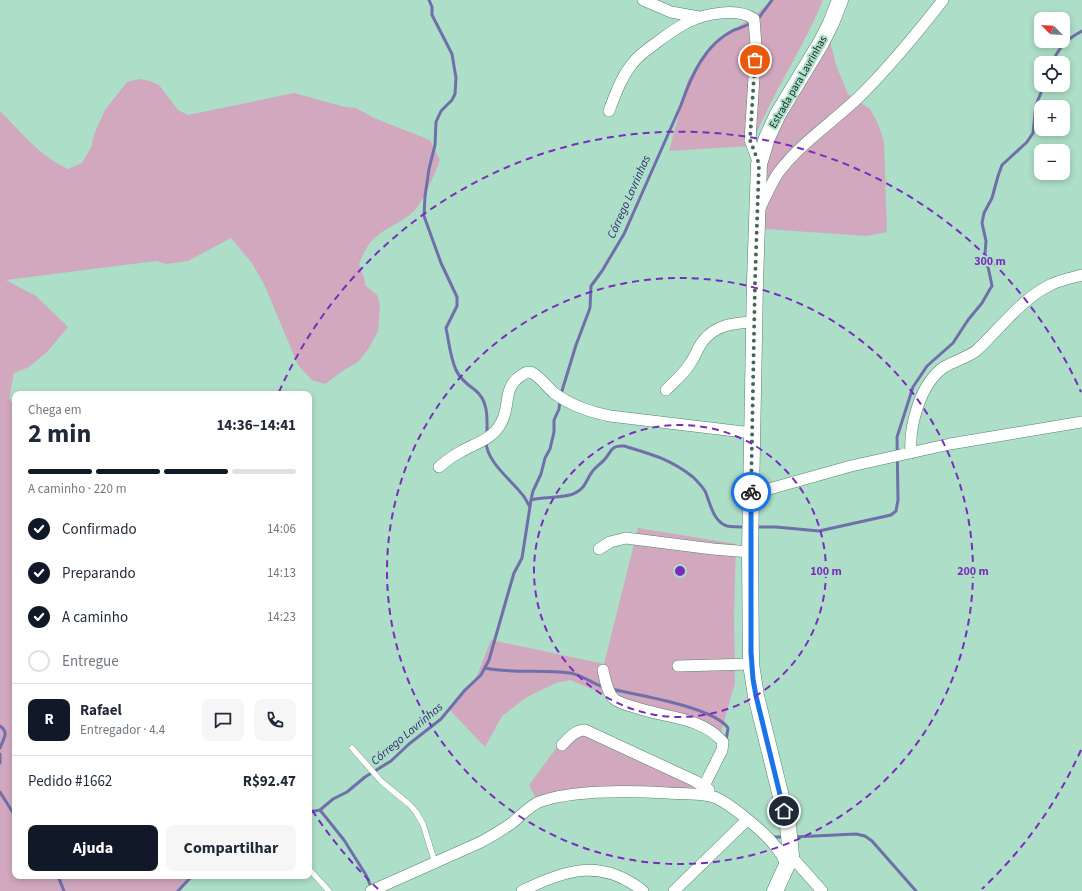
<!DOCTYPE html>
<html lang="pt">
<head>
<meta charset="utf-8">
<style>
	body { margin:0; font-family:"Source Sans 3",sans-serif; background:#f6f6f7; color:#1f2937; height:100vh; display:flex; flex-direction:column; font-size:15px; white-space:nowrap }
	* { box-sizing:border-box; margin:0 }
	p { font-size:13px; color:#747a83 }
	.icon { flex:none; width:22px; height:22px; fill:none; stroke:currentColor; stroke-width:2; stroke-linecap:round; stroke-linejoin:round }
	.map { position:relative; flex:1; overflow:hidden }
	.sheet { position:absolute; left:12px; top:391px; width:300px; height:488px; display:flex; flex-direction:column; background:#fff; border-radius:8px; box-shadow:0 2px 6px #0003 }
	.sheet>* { flex:none }
	.needle { width:26px; rotate:294deg }
	.tools { position:absolute; left:1034px; top:12px; display:grid; gap:8px }
	.tools a { display:grid; place-items:center; width:36px; height:36px; border-radius:8px; background:#fff; box-shadow:0 2px 6px #0003; font-size:20px }
	.pin { position:absolute; display:grid; place-items:center; width:34px; height:34px; color:#fff; margin:-17px; border:2px solid #fff; border-radius:50%; box-shadow:0 1px 4px #0007 }
	.courier { position:absolute; display:grid; place-items:center; width:40px; height:40px; margin:-20px; border:3px solid #1a73e8; border-radius:50%; background:#fff; color:#222; box-shadow:0 1px 5px #0007 }
	.overview em { font-style:normal; font-weight:700 }
	.overview div { display:flex; flex-direction:column-reverse }
	.overview { display:flex; align-items:center; justify-content:space-between; height:68px; padding:0 16px }
	h1 { font-size:26px; font-weight:700; line-height:30px }
	.bar { display:grid; grid-template-columns:repeat(4,1fr); gap:6px 4px; align-content:center; height:48px; padding:0 16px }
	.bar i { height:5px; border-radius:3px; background:#e0e1e3 }
	.bar .current { background:#111827 }
	.bar p { grid-column:span 4 }
	.line { display:flex; align-items:center; gap:10px; padding:0 16px; border-top:1px solid #e0e1e3 }
	.line div { flex:1 }
	.round { display:grid; place-items:center; flex:none; width:42px; height:42px; border-radius:8px; background:#f6f6f7 }
	ol { padding:0 16px; list-style:none }
	li { display:flex; align-items:center; gap:12px; height:44px }
	li p { margin-inline-start:auto }
	li .icon { padding:4px; border-radius:50%; background:#111827; color:#fff; stroke-width:4 }
	li:last-child { color:#747a83 }
	li i { width:22px; height:22px; border:2px solid #e0e1e3; border-radius:50% }
	.action { display:flex; gap:8px; margin-top:auto; padding:8px 16px }
	.action a { flex:1; height:46px; border-radius:8px; background:#111827; color:#fff; font-size:16px; font-weight:700; line-height:46px; text-align:center }
	.action a+a { background:#f6f6f7; color:#1f2937 }
	.map>svg:first-child { display:block }
</style>
</head>
<body>
<div class="map">
<svg width="1082" height="891" viewBox="0 0 1082 891">
	<rect width="100%" height="100%" fill="#addec7"/>
	<path fill="#d1a8be" d="M771 0H823C802 51 771 95 751 146L669 151 688 80 710 46 759 12Z
		M829 37 836 65 848 94 870 109 878 124 884 141 887 232 867 236 765 229V152Z
		M139 79 150 81 159 85 178 110 188 115 294 93 345 107 356 108 374 118 430 140 440 160C436 172 422 204 413 212 402 222 388 227 377 236 368 243 363 254 359 264L364 277 365 285 377 295 380 306 378 331 369 348 358 362 344 370 325 384 312 380 298 365 264 284 252 263 231 238 188 261 166 264 156 261 6 280 36 296 68 327 47 352 29 367 14 373 9 398 15 408V876H191L177 891H0V111C21 132 41 157 68 169L82 163 92 146V141L96 130 105 110 127 82Z
		M638 528 736 544 734 616 735 683 721 732 646 713 614 698 570 680 556 683 527 697 502 716 485 747 448 708 475 681 491 640 604 664Z
		M584 734 697 787 705 793 537 800 529 785 560 743Z"/>
	<g fill="none" stroke-linecap="round" stroke-linejoin="round">
		<path stroke="#706fa9" stroke-width="3" d="M429 0 432 7V15L452 54 456 78 455 94 452 100 441 111 436 122 435 145 429 169 425 196 424 216 441 263 457 297V306L446 328C449 342 450 357 456 370 460 379 468 385 475 390 489 401 487 419 487 434
			M758 19 772 0
			M1052 63C1059 47 1067 39 1082 31
			M561 394 576 345 590 308 591 286 602 271 624 234 681 105C691 76 705 44 734 30 740 28 746 26 751 23
			M486 441C486 461 510 479 521 493 525 497 527 502 530 507
			M531 500C546 495 570 501 582 488 586 484 588 477 592 472 595 467 601 464 605 459 612 451 611 445 624 446 651 454 670 459 693 477 697 481 702 486 705 491 710 502 713 522 727 526 733 527 740 527 746 527
			M755 527H776L819 531 891 515 896 511 898 500 897 437 913 387 927 366 953 343 968 320 982 303 990 289 992 286 990 276 985 254 986 241 982 223 984 213 992 198 998 176 1002 165 1027 142 1033 133 1036 105 1044 85
			M485 668C513 674 542 669 570 673 583 675 592 684 604 687
			M611 689C637 695 714 707 728 728L726 741
			M0 726C10 733 3 739 0 748
			M0 754V763
			M0 792 15 816
			M320 810 344 840 366 875 372 889
			M309 812 320 810 333 799 347 792 365 777 391 761 409 744 441 719 465 690 481 675 489 660 509 590 514 573 522 558 531 500 533 491 541 474 545 458 550 449 554 432V420L559 409 560 399
			M772 836 774 837H784
			M793 837 856 834 865 836 872 841 916 891
			M58 876 64 891
			M178 891 192 876"/>
		<g stroke="#55836e" stroke-width="6">
			<path id="lane" d="M352 748 381 781 409 804 416 812 423 824 435 863
				M309 869 329 891"/>
		</g>
		<g stroke="#55836e" stroke-width="12">
			<path id="street" d="M643 0 671 12 699 17
				M609 111C615 95 621 78 632 64 637 57 645 51 652 46 663 38 674 29 686 23 703 14 737 7 754 19L756 46 750 140 759 164
				M760 208C766 196 771 184 778 173 801 142 835 121 862 94 891 65 918 32 943 0
				M666 390C675 381 685 373 691 362 696 355 698 347 703 341 716 324 735 323 754 322
				M911 453C909 426 920 384 944 367 954 361 966 358 976 351 1000 329 1020 300 1050 285 1060 280 1071 278 1082 275
				M439 467C446 461 454 455 462 451 476 443 493 439 501 423 511 406 502 387 522 375 526 372 530 371 534 374 541 378 547 387 554 393 570 405 590 412 610 416L752 433
				M751 494 851 466 950 444 1082 422
				M599 549 610 542 626 538 713 549 750 552
				M678 666 751 664
				M603 670C605 679 607 692 614 699 619 703 627 705 634 707 664 718 701 716 723 742L722 750 704 786
				M562 745C568 739 575 730 585 730L695 781 709 790
				M791 856 822 891
				M371 891 481 842C492 836 502 830 512 823 521 816 529 806 539 802 573 789 631 791 668 793 683 794 700 793 714 797 728 802 766 833 775 846 781 852 784 859 787 867
				M522 891C566 869 602 858 643 891
				M674 891 747 820"/>
		</g>
		<g stroke="#55836e" stroke-width="17">
			<path id="secondary" d="M775 891 791 856 788 825 756 696 751 664 750 552 755 282 759 164 767 138 778 114 821 43 831 23 840 0"/>
		</g>
		<use href="#lane" stroke="#fff" stroke-width="5.5"/>
		<use href="#street" stroke="#fff" stroke-width="11"/>
		<use href="#secondary" stroke="#fff" stroke-width="16"/>
	</g>
	<g fill="none" stroke-linecap="round" stroke-linejoin="round">
		<path stroke="#486558" stroke-width="4" stroke-dasharray="0 7.2" d="M751 492 755 282 759 164 750 140 755 60"/>
		<path stroke="#1a73e8" stroke-width="5" d="M751 492V652L753 679 756 696 784 811"/>
	</g>
	<g fill="none" stroke="#7b2cbf" stroke-width="2" stroke-dasharray="7 5">
		<circle cx="680" cy="571" r="146"/>
		<circle cx="680" cy="571" r="293"/>
		<path d="M1081 750A439 439 0 0 1 982 889M378 889A439 439 0 0 1 310 807M279 392A439 439 0 0 1 1081 392"/>
	</g>
	<g text-anchor="middle" dominant-baseline="central" stroke-width="4" stroke-linejoin="round" paint-order="stroke">
		<g font-size="11" fill="#11241c" stroke="#addec7">
			<text transform="translate(798 82) rotate(-60)">Estrada para Lavrinhas</text>
		</g>
		<g font-size="12" font-style="italic" fill="#322870" stroke="#addec7">
			<text transform="translate(629 197) rotate(-66)">Córrego Lavrinhas</text>
			<text transform="translate(407 734) rotate(-40)">Córrego Lavrinhas</text>
		</g>
	</g>
	<circle cx="680" cy="571" r="6" fill="#7b2cbf" stroke="#addec7" stroke-width="2"/>
	<g font-size="12" text-anchor="middle" font-weight="bold" fill="#7b2cbf" stroke="#addec7" stroke-width="4" stroke-linejoin="round" paint-order="stroke">
		<text x="990" y="265">300 m</text>
		<text x="826" y="575">100 m</text>
		<text x="973" y="575">200 m</text>
	</g>
</svg>
<div class="tools">
<a><svg class="needle" viewBox="-14 -14 28 28"><path d="M0-13l5 13h-10z" fill="#e53935"/><path d="M0 13l5-13h-10z" fill="#747a83"/></svg></a>
<a><svg class="icon" aria-label="locate" viewBox="0 0 24 24"><circle cx="12" cy="12" r="6"/><path d="M12 2v4M12 18v4M2 12h4M18 12h4"/></svg></a>
<a>+</a>
<a>−</a>
</div>
<div class="pin" style="left:755px;top:60px;background:#ea580c"><svg class="icon" aria-label="bag" viewBox="0 0 24 24"><path d="M5 8h14l-1 12H6zM9 8a3 3 0 0 1 6 0"/></svg></div>
<div class="pin" style="left:784px;top:811px;background:#1f2937"><svg class="icon" aria-label="home" viewBox="0 0 24 24"><path d="M3 11l9-7 9 7M6 9v11h12V9"/></svg></div>
<div class="courier" style="left:751px;top:492px"><svg class="icon" aria-label="bike" viewBox="0 0 24 24"><circle cx="6" cy="16" r="4"/><circle cx="18" cy="16" r="4"/><path d="M6 16l4-8h5l3 8M10 8l3 8H6M13 5h3"/></svg></div>
<section class="sheet">
<div class="overview"><div><h1>2 min</h1><p>Chega em</p></div><em>14:36–14:41</em></div>
<div class="bar"><i class="current"></i><i class="current"></i><i class="current"></i><i></i><p>A caminho · 220 m</p></div>
<ol>
<li><svg class="icon" aria-label="check" viewBox="0 0 24 24"><path d="M5 12l5 5 9-10"/></svg>Confirmado<p>14:06</p></li>
<li><svg class="icon" aria-label="check" viewBox="0 0 24 24"><path d="M5 12l5 5 9-10"/></svg>Preparando<p>14:13</p></li>
<li><svg class="icon" aria-label="check" viewBox="0 0 24 24"><path d="M5 12l5 5 9-10"/></svg>A caminho<p>14:23</p></li>
<li><i></i>Entregue</li>
</ol>
<div class="line" style="height:72px"><b class="round" style="background:#111827;color:#fff">R</b><div><b>Rafael</b><p>Entregador · 4.4</p></div><a class="round"><svg class="icon" aria-label="chat" viewBox="0 0 24 24"><path d="M4 5h16v11H9l-5 4z"/></svg></a><a class="round"><svg class="icon" aria-label="phone" viewBox="0 0 24 24"><path d="M5 4h4l2 5-3 2q2 4 5 5l2-3 5 2v4C11 20 4 13 5 4z"/></svg></a></div>
<div class="line" style="height:52px"><div>Pedido #1662</div><b>R$92.47</b></div>
<div class="action"><a>Ajuda</a><a>Compartilhar</a></div>
</section>
</div>
</body>
</html>
